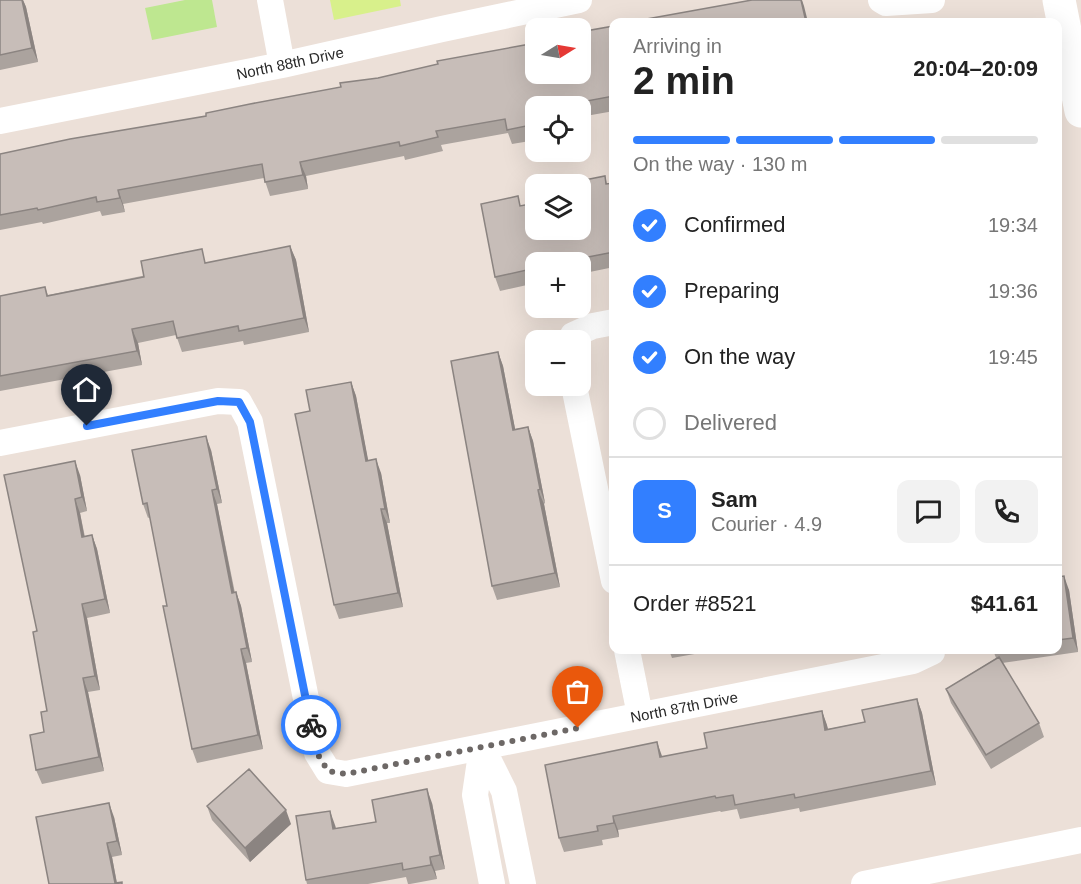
<!DOCTYPE html>
<html lang="en">
<head>
<meta charset="utf-8">
<style>
	body { margin:0; font-family:Arial,sans-serif; background:#f2f2f2; color:#222; height:100vh; display:flex; flex-direction:column; font-size:22px; white-space:nowrap }
	* { box-sizing:border-box; margin:0 }
	p { font-size:20px; color:#767676 }
	.icon { flex:none; width:33px; height:33px; fill:none; stroke:currentColor; stroke-width:2; stroke-linecap:round; stroke-linejoin:round }
	.map { position:relative; flex:1; overflow:hidden }
	.drawer { position:absolute; left:609px; top:18px; width:453px; height:636px; display:flex; flex-direction:column; background:#fff; border-radius:12px; box-shadow:0 6px 24px #0002 }
	.drawer>* { flex:none }
	.needle { width:39px; rotate:79deg }
	.controls { position:absolute; left:525px; top:18px; display:grid; gap:12px }
	.controls a { display:grid; place-items:center; width:66px; height:66px; border-radius:12px; background:#fff; box-shadow:0 6px 24px #0002; font-size:30px }
	.pin { position:absolute; display:grid; place-items:center; width:51px; height:51px; color:#fff; margin:-62px -26px; border-radius:50% 50% 50% 0; rotate:-45deg; box-shadow:0 0 6px #0007 }
	.pin .icon { rotate:45deg }
	.courier { position:absolute; display:grid; place-items:center; width:60px; height:60px; margin:-30px; border:4px solid #327fff; border-radius:50%; background:#fff; color:#222; box-shadow:0 2px 8px #0007 }
	.overview em { font-style:normal; font-weight:700 }
	.overview div { display:flex; flex-direction:column-reverse }
	.overview { display:flex; align-items:center; justify-content:space-between; height:102px; padding:0 24px }
	h1 { font-size:39px; font-weight:700; line-height:45px }
	.bar { display:grid; grid-template-columns:repeat(4,1fr); gap:9px 6px; align-content:center; height:72px; padding:0 24px }
	.bar i { height:8px; border-radius:4px; background:#e0e0e0 }
	.bar .active { background:#327fff }
	.bar p { grid-column:span 4 }
	.line { display:flex; align-items:center; gap:15px; padding:0 24px; border-top:2px solid #e0e0e0 }
	.line div { flex:1 }
	.round { display:grid; place-items:center; flex:none; width:63px; height:63px; border-radius:12px; background:#f2f2f2 }
	ol { padding:0 24px; list-style:none }
	li { display:flex; align-items:center; gap:18px; height:66px }
	li p { margin-inline-start:auto }
	li .icon { padding:6px; border-radius:50%; background:#327fff; color:#fff; stroke-width:4 }
	li:last-child { color:#767676 }
	li i { width:33px; height:33px; border:3px solid #e0e0e0; border-radius:50% }
	.map>svg:first-child { display:block }
</style>
</head>
<body>
<div class="map">
<svg width="1081" height="884" viewBox="0 0 1081 884">
	<rect width="100%" height="100%" fill="#ece0d8"/>
	<path fill="#bee790" d="M185 0H212L217 27 152 40 145 8Z"/>
	<path fill="#d8f08b" d="M330 0H400L401 6 334 20Z"/>
	<g fill="none" stroke-linecap="round" stroke-linejoin="round">
		<path stroke="#fff" stroke-width="26" d="M270 0 282 65
			M881 0 886 3 932 0
			M0 121 282 65 442 29 579 0
			M572 340 573 335 593 326 614 322
			M574 386 614 581
			M0 443 218 401 239 402 250 422 317 753 328 771 346 774 913 661 932 652V650
			M627 650 640 715
			M482 747 504 791 523 884
			M482 747 475 795 492 884
			M864 884 1081 840"/>
		<path stroke="#fff" stroke-width="33" d="M1059 0 1081 111"/>
	</g>
	<path fill="#aba39e" d="M0 0H23L26 7 38 62 0 70Z
		M614 26V111L580 117V106H536V140L512 144 508 133 441 145 443 151 405 160 404 156 306 176 308 189 270 196 264 178 123 204 125 212 102 216 100 211 43 224 42 222 0 230V154L206 116 341 87 378 78Z
		M605 176 607 184 614 183V267L580 274V262H536V283L500 291 495 277 522 206 536 230Z
		M290 246 296 260 309 332 244 345 243 341 182 352 176 335 138 343 142 365 0 391V296L45 287 48 295Z
		M498 352 503 366 515 429 528 427 533 441 545 503 544 504 560 587 497 600 492 586Z
		M351 382 356 396 368 461 381 473 390 523H387L403 607 339 619 334 605 310 411Z
		M211 450 222 503 217 504 235 593 236 592 241 606 252 662 246 663 263 749 197 763 192 749 167 606 150 517 148 518 143 504Z
		M80 475 87 511 80 513 85 537 92 535 97 549 110 613 87 618 100 690 88 692 104 771 42 784 36 770 44 732 47 711 37 631Z
		M1058 577 1069 590 1078 652 1002 663 1039 723 1044 737 991 769 951 703 946 689 996 658 993 650H1058Z
		M669 650H717L672 658Z
		M917 699 922 713 936 785 800 812 799 808 740 819 737 809 721 812 720 811 618 830 619 837 602 840 603 845 564 852 559 838 662 757 707 748 822 711 828 729 865 722Z
		M432 803 445 869 435 871 437 879 410 884H408L406 877 368 884H307L306 880 335 825 336 828 376 822Z
		M207 806 291 824 250 862 212 820Z
		M114 817 122 855 112 857 117 883 122 884H49Z"/>
	<path fill="#8b8481" d="M22 0H23L26 7 38 62 32 48Z
		M801 0H802L804 6 808 22H806Z
		M300 162 306 176 308 189 303 175Z
		M118 190 123 204 125 212 120 198Z
		M290 246 296 260 309 332 304 318Z
		M132 329 138 343 142 365 137 351Z
		M498 352 503 366 518 444 513 430Z
		M351 382 356 396 371 475 366 461Z
		M528 427 533 441 545 503 540 489Z
		M206 436 211 450 222 503 217 489Z
		M376 459 381 473 390 523 385 509Z
		M75 461 80 475 87 511 82 497Z
		M212 490 217 504 237 607 232 593Z
		M538 490 544 504 560 587 555 573Z
		M75 499 80 513 87 551 82 537Z
		M381 509 387 523 403 607 398 593Z
		M92 535 97 549 110 613 105 599Z
		M1064 576 1069 590 1078 652 1073 638Z
		M236 592 241 606 252 662 247 648Z
		M82 604 87 618 100 690 95 676Z
		M241 649 246 663 263 749 258 735Z
		M83 678 88 692 104 771 99 757Z
		M917 699 922 713 936 785 931 771Z
		M822 711 827 725 831 744 825 730Z
		M657 742 662 756 665 771 660 757Z
		M427 789 432 803 445 869 440 855Z
		M109 803 114 817 122 855 117 841Z
		M286 810 291 824 250 862 245 848Z
		M330 811 335 825 338 843 333 829Z
		M613 816 618 830 619 837 614 823Z
		M107 843 112 857 117 884H115Z
		M430 857 435 871 437 879 431 865Z"/>
	<path fill="#c7bdb8" stroke="#8b8481" stroke-width="1.5" d="M0 0H22L32 48 0 55Z
		M752 0H801L806 22H630Z
		M614 26V96L560 106H536V124L507 130 505 119 436 131 438 137 400 146 399 142 300 162 303 175 265 182 262 164 118 190 120 198 97 202 96 197 38 210 37 208 0 215V154L70 139 206 116V113L250 104 341 87 340 83 378 78 438 64 437 61 536 43V74H580V32Z
		M605 176 606 184 614 183V252L562 262H536V268L495 277 481 204 518 196 520 206 536 203V230H580V184H569V183Z
		M290 246 304 318 239 331 238 326 177 338 173 321 132 329 137 351 0 376V296L45 287 47 296 144 277 141 261 202 249 205 263Z
		M498 352 513 430 528 427 540 489 538 490 555 573 492 586 451 361Z
		M351 382 366 461 376 459 385 509H381L398 593 334 605 295 414 310 411 306 390Z
		M206 436 217 489 212 490 232 593 236 592 247 648 241 649 258 735 192 749 163 606H167L147 503 143 504 132 450Z
		M75 461 82 497 75 499 82 537 92 535 105 599 82 604 95 676 83 678 99 757 36 770 30 735 44 732 41 712 47 711 33 632 37 631 4 475Z
		M1064 576 1073 638 1058 640V577Z
		M999 657 1039 723 986 755 946 689Z
		M917 699 931 771 795 798 794 794 735 805 733 795 716 798 715 796 613 816 614 823 597 826 598 831 559 838 545 765 657 742 660 757 707 748 704 733 822 711 825 730 865 722 862 710Z
		M249 769 286 810 245 848 207 806Z
		M427 789 440 855 430 857 431 865 403 870 402 863 306 880 296 816 330 811 333 829 376 822 372 800Z
		M109 803 117 841 107 843 115 883 122 882V884H49L36 817Z"/>
	<g fill="none" stroke-linecap="round" stroke-linejoin="round">
		<path stroke="#6d6866" stroke-width="6" stroke-dasharray="0 10.8" d="M311 725 317 753 328 771 346 774 578 728"/>
		<path stroke="#327fff" stroke-width="8" d="M87 426 218 401 239 402 250 422 311 725"/>
	</g>
	<g text-anchor="middle" dominant-baseline="central" stroke-width="4.5" stroke-linejoin="round" paint-order="stroke">
		<g font-size="15" fill="#282828" stroke="#fff">
			<text transform="translate(290 63) rotate(-12)">North 88th Drive</text>
			<text transform="translate(684 707) rotate(-11)">North 87th Drive</text>
		</g>
	</g>
</svg>
<div class="controls">
<a><svg class="needle" viewBox="-14 -14 28 28"><path d="M0-13l5 13h-10z" fill="#e53935"/><path d="M0 13l5-13h-10z" fill="#767676"/></svg></a>
<a><svg class="icon" aria-label="locate" viewBox="0 0 24 24"><circle cx="12" cy="12" r="6"/><path d="M12 2v4M12 18v4M2 12h4M18 12h4"/></svg></a>
<a><svg class="icon" aria-label="layers" viewBox="0 0 24 24"><path d="M12 4l9 5-9 5-9-5zM3 14l9 5 9-5"/></svg></a>
<a>+</a>
<a>−</a>
</div>
<div class="pin" style="left:578px;top:728px;background:#ea580c"><svg class="icon" aria-label="bag" viewBox="0 0 24 24"><path d="M5 8h14l-1 12H6zM9 8a3 3 0 0 1 6 0"/></svg></div>
<div class="pin" style="left:87px;top:426px;background:#1f2937"><svg class="icon" aria-label="home" viewBox="0 0 24 24"><path d="M3 11l9-7 9 7M6 9v11h12V9"/></svg></div>
<div class="courier" style="left:311px;top:725px"><svg class="icon" aria-label="bike" viewBox="0 0 24 24"><circle cx="6" cy="16" r="4"/><circle cx="18" cy="16" r="4"/><path d="M6 16l4-8h5l3 8M10 8l3 8H6M13 5h3"/></svg></div>
<section class="drawer">
<div class="overview"><div><h1>2 min</h1><p>Arriving in</p></div><em>20:04–20:09</em></div>
<div class="bar"><i class="active"></i><i class="active"></i><i class="active"></i><i></i><p>On the way · 130 m</p></div>
<ol>
<li><svg class="icon" aria-label="check" viewBox="0 0 24 24"><path d="M5 12l5 5 9-10"/></svg>Confirmed<p>19:34</p></li>
<li><svg class="icon" aria-label="check" viewBox="0 0 24 24"><path d="M5 12l5 5 9-10"/></svg>Preparing<p>19:36</p></li>
<li><svg class="icon" aria-label="check" viewBox="0 0 24 24"><path d="M5 12l5 5 9-10"/></svg>On the way<p>19:45</p></li>
<li><i></i>Delivered</li>
</ol>
<div class="line" style="height:108px"><b class="round" style="background:#327fff;color:#fff">S</b><div><b>Sam</b><p>Courier · 4.9</p></div><a class="round"><svg class="icon" aria-label="chat" viewBox="0 0 24 24"><path d="M4 5h16v11H9l-5 4z"/></svg></a><a class="round"><svg class="icon" aria-label="phone" viewBox="0 0 24 24"><path d="M5 4h4l2 5-3 2q2 4 5 5l2-3 5 2v4C11 20 4 13 5 4z"/></svg></a></div>
<div class="line" style="height:78px"><div>Order #8521</div><b>$41.61</b></div>
</section>
</div>
</body>
</html>
